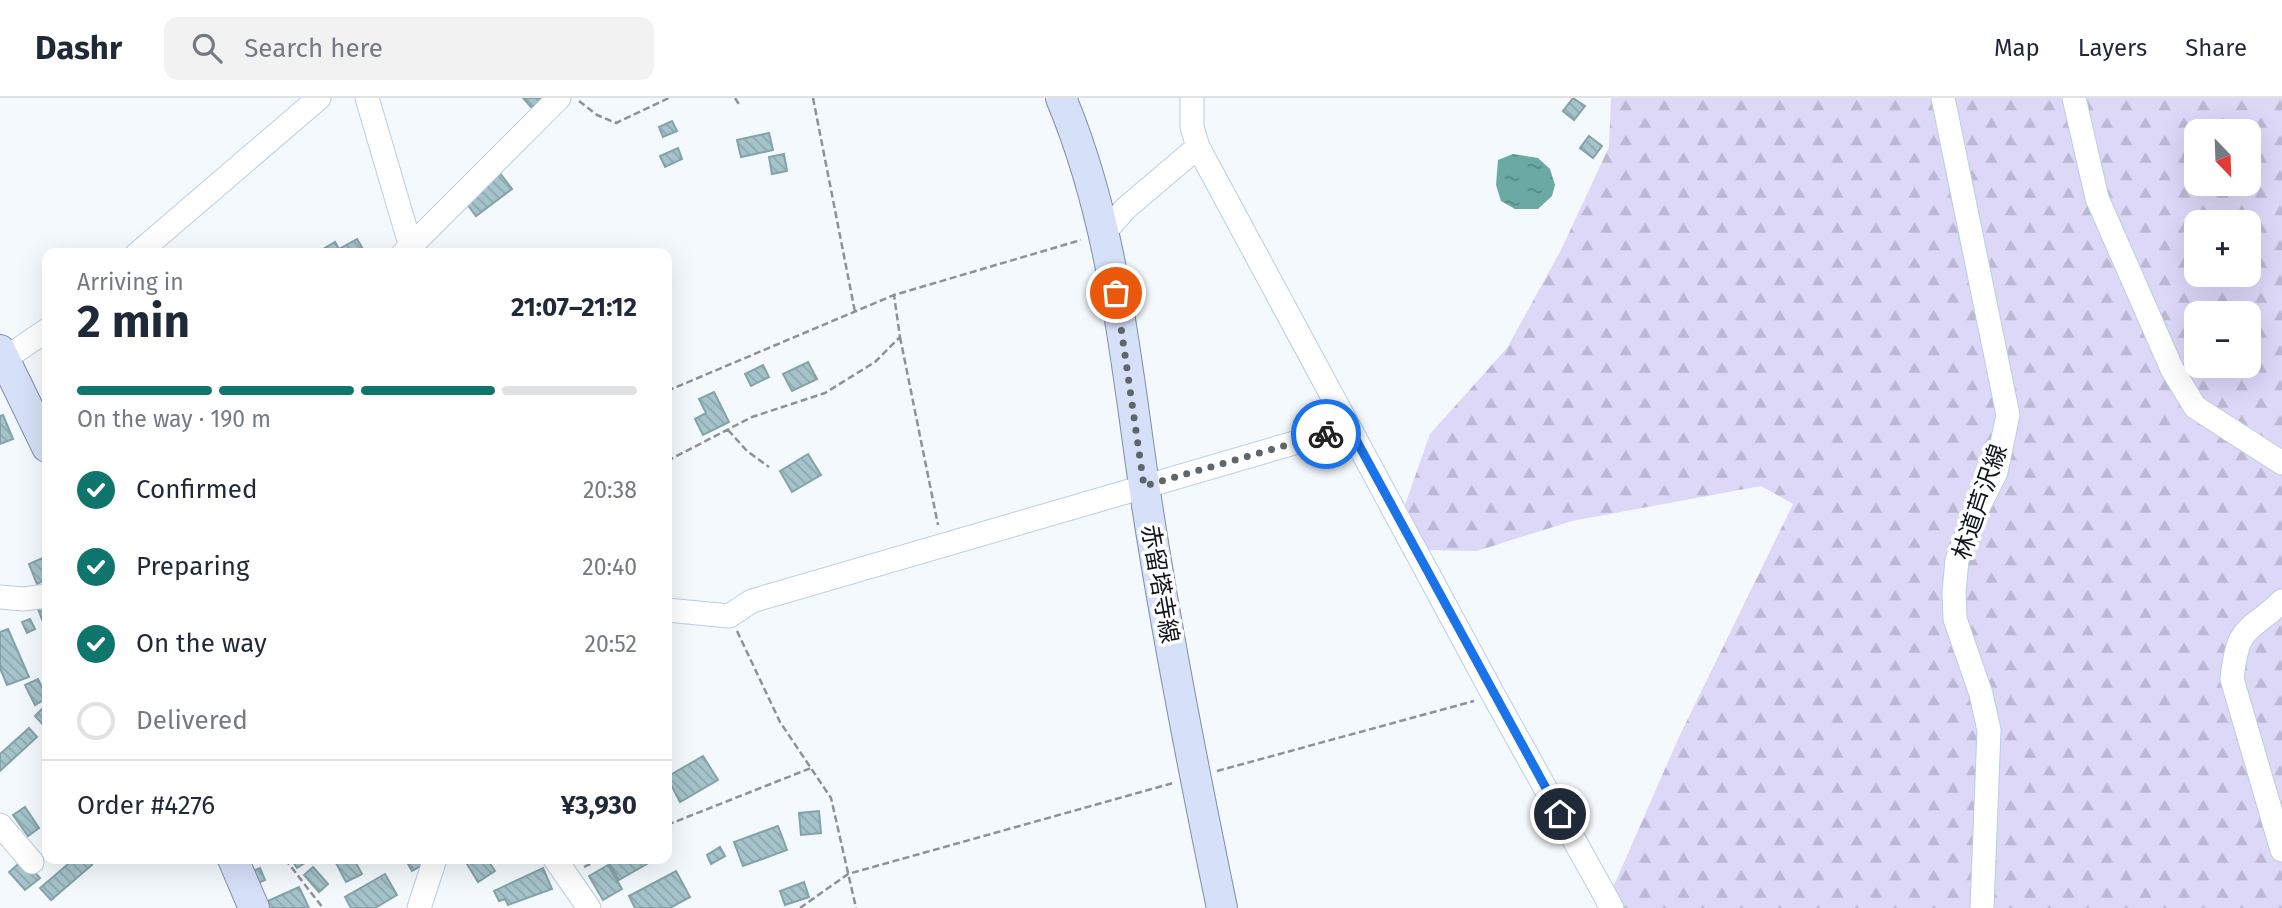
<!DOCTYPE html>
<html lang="en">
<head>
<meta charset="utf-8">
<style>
	body { margin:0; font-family:"Fira Sans","Noto Sans JP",sans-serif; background:#f2f2f3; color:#1f2937; height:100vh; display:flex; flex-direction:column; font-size:26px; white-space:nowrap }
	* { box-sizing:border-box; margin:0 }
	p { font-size:23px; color:#747a83 }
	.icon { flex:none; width:38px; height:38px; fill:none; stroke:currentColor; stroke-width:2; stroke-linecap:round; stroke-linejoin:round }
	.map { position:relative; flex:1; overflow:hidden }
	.drawer { position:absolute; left:42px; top:150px; width:630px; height:616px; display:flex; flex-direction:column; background:#fff; border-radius:14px; box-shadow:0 7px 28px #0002 }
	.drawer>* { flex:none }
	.needle { width:46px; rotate:157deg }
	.controls { position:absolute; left:2184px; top:21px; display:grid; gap:14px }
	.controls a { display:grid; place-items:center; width:77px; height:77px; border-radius:14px; background:#fff; box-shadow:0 7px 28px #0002; font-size:35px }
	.pin { position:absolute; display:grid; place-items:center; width:60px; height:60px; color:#fff; margin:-30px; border:4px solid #fff; border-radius:50%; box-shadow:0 2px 7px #0007 }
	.courier { position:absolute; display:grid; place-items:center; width:70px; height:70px; margin:-35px; border:5px solid #1a73e8; border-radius:50%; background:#fff; color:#222; box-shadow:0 2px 9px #0007 }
	.overview em { font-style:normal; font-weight:700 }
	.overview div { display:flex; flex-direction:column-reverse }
	.overview { display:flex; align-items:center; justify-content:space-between; height:119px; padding:0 35px }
	h1 { font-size:46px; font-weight:700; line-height:52px }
	.bar { display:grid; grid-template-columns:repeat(4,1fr); gap:10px 7px; align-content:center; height:84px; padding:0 35px }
	.bar i { height:9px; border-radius:5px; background:#e0e1e3 }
	.bar .active { background:#0f766e }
	.bar p { grid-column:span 4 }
	.line { display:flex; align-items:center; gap:18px; padding:0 35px; border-top:2px solid #e0e1e3 }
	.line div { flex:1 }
	ol { padding:0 35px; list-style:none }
	li { display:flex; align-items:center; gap:21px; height:77px }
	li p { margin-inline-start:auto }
	li .icon { padding:7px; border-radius:50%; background:#0f766e; color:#fff; stroke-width:4 }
	li:last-child { color:#747a83 }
	li i { width:38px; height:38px; border:4px solid #e0e1e3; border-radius:50% }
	header { display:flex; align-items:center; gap:42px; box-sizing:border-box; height:98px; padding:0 35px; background:#fff; border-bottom:2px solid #e0e1e3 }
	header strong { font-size:33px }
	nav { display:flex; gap:38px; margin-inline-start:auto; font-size:24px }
	.search { width:490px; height:63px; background:#f2f2f3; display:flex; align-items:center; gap:18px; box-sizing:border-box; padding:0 24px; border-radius:14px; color:#747a83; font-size:26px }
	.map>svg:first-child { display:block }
</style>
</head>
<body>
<header>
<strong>Dashr</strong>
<div class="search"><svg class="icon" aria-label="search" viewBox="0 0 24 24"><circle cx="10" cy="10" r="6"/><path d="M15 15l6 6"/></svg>Search here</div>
<nav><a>Map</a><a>Layers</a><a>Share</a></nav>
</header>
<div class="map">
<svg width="2282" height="810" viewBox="0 0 2282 810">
	<defs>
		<pattern id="forest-firs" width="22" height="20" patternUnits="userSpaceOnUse" patternTransform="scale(1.75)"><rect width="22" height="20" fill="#ddd7f8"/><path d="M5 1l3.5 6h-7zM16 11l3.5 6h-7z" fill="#bcb8d4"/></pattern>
		<pattern id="water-ripples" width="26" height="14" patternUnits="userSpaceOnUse" patternTransform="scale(1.75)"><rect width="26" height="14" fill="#6aa9a4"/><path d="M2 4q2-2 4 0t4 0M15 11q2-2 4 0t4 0" fill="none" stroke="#568985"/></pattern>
		<pattern id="building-back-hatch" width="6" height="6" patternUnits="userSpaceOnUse" patternTransform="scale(1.75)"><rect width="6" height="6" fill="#a5c3ca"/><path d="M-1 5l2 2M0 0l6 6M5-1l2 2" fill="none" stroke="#8da7ad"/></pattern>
	</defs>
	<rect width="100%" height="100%" fill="#f4f9fd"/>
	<path fill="url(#forest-firs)" fill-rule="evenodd" d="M1611 0H2282V810H1604L1679 639 1793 406 1761 388 1572 423 1477 453 1429 452 1405 407 1430 336 1507 250 1561 152 1609 49ZM2196 33H2249V86H2196ZM2196 124H2249V177H2196ZM2196 215H2249V268H2196Z"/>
	<path fill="url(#water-ripples)" d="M1513 56 1538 60 1550 71 1555 87 1552 98 1538 111H1515L1501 103 1496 87 1498 62Z"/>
	<path fill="url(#building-back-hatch)" stroke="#84a2a9" stroke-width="2" d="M523 0H544L532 10Z
		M1573 0 1585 8 1574 22 1563 13Z
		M672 23 677 33 663 39 659 29Z
		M769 35 773 52 741 59 737 42Z
		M1589 38 1602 48 1593 60 1580 50Z
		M678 50 682 61 665 69 660 58Z
		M784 56 787 73 772 76 769 59Z
		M500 75 512 91 476 118 464 102Z
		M357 141 366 156H315L335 144 339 151Z
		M808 264 817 281 792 293 783 276Z
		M763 267 769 279 751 288 745 276Z
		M714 294 729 324 703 337 695 321 706 315 699 301Z
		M3 317 13 341 0 346V318Z
		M808 356 821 377 792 394 780 373Z
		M47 458V481L37 486 29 466Z
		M47 507V528L45 529 38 511Z
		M30 521 35 531 27 535 22 524Z
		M8 531 29 579 7 587 0 570V534Z
		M38 581 47 600 35 607 25 587Z
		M47 606V626L45 629 35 618Z
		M29 630 37 639 0 673V656Z
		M703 658 718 682 680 704 667 679Z
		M25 709 39 730 28 738 13 717Z
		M819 713 821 735 801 737 799 715Z
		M778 728 787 752 743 768 734 744Z
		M720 749 725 758 711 766 707 757Z
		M24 761 40 780 25 792 9 774Z
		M74 761H87L92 767 51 802 40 790Z
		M291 761H311L297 770Z
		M338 761H354L362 776 346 784 335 763Z
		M405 761H419L423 767 412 773Z
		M464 761H487L495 773 478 784Z
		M615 761H644L647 766 619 782 609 765Z
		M608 767 622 791 603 802 589 778Z
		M313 769 328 786 319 794 304 777Z
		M260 770 265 782 253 787 248 775Z
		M543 770 552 791 508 807 505 801 499 803 494 793Z
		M676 773 690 799 670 810H635L629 798Z
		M385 776 397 797 375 810H351L345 799Z
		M804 784 809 799 785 807 780 793Z
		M299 789 309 810H261L259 807Z"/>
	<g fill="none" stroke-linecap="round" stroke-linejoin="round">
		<g stroke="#b9cfe1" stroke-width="25">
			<path id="minor" d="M367 0 410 146 416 156
				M1192 0V29L1198 49 1494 598 1612 810
				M1943 0 2008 317 1996 374 1975 416 1957 462 1954 494 1955 521 1981 596 1989 632 1982 810
				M2074 0 2097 100 2172 271 2195 309 2282 365
				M1104 135 1126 110 1198 49
				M137 156 319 0
				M403 156 559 0
				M0 264 47 232
				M0 499 23 501 47 498
				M2282 503C2247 537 2238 525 2232 581L2282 752
				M667 512 729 518 752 503 1349 329
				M0 727 32 764
				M555 761 589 810
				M419 810 435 761"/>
		</g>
		<g stroke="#7f8da8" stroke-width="32">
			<path id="major" d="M1061 0C1113 124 1125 256 1144 387 1165 529 1193 670 1222 810
				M0 252 47 349
				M233 761 254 810"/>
		</g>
		<path stroke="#8c9297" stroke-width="2.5" stroke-dasharray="7 3.5" stroke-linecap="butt" d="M735 0 740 8
			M813 0 855 214
			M579 3 597 17 616 25 669 0
			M900 239 938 427
			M667 293 894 197 1081 142
			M728 332 747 353 769 369
			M667 363 752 319 825 295 875 264 900 239 894 197
			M737 533 780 624 831 700 856 810
			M1217 673 1474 603
			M667 727 811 670
			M285 761 323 810
			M584 769 600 761
			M800 810 848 776 1173 685"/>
		<use href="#minor" stroke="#fff" stroke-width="23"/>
		<use href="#major" stroke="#d6e0f8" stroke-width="30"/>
	</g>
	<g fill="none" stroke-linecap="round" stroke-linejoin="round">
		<path stroke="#5f666b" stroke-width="7" stroke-dasharray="0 12.6" d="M1116 195 1144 388 1326 336"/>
		<path stroke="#1a73e8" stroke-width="9" d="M1326 336 1349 329 1560 716"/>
	</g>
	<g text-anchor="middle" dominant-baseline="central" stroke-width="7" stroke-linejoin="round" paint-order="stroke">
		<g font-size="24" fill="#0f171d" stroke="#fff">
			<text transform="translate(1980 404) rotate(-71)">林道芦沢線</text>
			<text transform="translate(1160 486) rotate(80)">赤留塔寺線</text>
		</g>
	</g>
</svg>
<div class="controls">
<a><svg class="needle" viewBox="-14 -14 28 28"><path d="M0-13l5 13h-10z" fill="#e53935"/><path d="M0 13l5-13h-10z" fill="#747a83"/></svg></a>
<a>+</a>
<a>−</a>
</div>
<div class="pin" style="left:1116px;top:195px;background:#ea580c"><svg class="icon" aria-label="bag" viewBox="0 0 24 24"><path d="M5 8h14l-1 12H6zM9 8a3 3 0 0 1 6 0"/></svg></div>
<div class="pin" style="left:1560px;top:716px;background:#1f2937"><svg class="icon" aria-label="home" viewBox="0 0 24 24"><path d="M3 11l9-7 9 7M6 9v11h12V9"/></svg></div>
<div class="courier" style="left:1326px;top:336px"><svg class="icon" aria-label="bike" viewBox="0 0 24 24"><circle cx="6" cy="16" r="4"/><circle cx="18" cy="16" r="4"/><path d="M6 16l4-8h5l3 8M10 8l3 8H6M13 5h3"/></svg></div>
<section class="drawer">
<div class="overview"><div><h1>2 min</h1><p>Arriving in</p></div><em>21:07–21:12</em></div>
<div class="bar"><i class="active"></i><i class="active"></i><i class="active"></i><i></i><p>On the way · 190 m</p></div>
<ol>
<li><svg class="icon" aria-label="check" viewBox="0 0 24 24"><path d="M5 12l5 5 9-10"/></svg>Confirmed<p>20:38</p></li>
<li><svg class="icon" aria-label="check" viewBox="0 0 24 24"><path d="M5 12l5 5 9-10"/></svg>Preparing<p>20:40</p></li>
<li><svg class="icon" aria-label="check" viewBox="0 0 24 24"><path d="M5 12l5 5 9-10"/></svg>On the way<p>20:52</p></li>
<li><i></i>Delivered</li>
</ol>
<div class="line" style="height:91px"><div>Order #4276</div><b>¥3,930</b></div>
</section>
</div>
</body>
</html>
